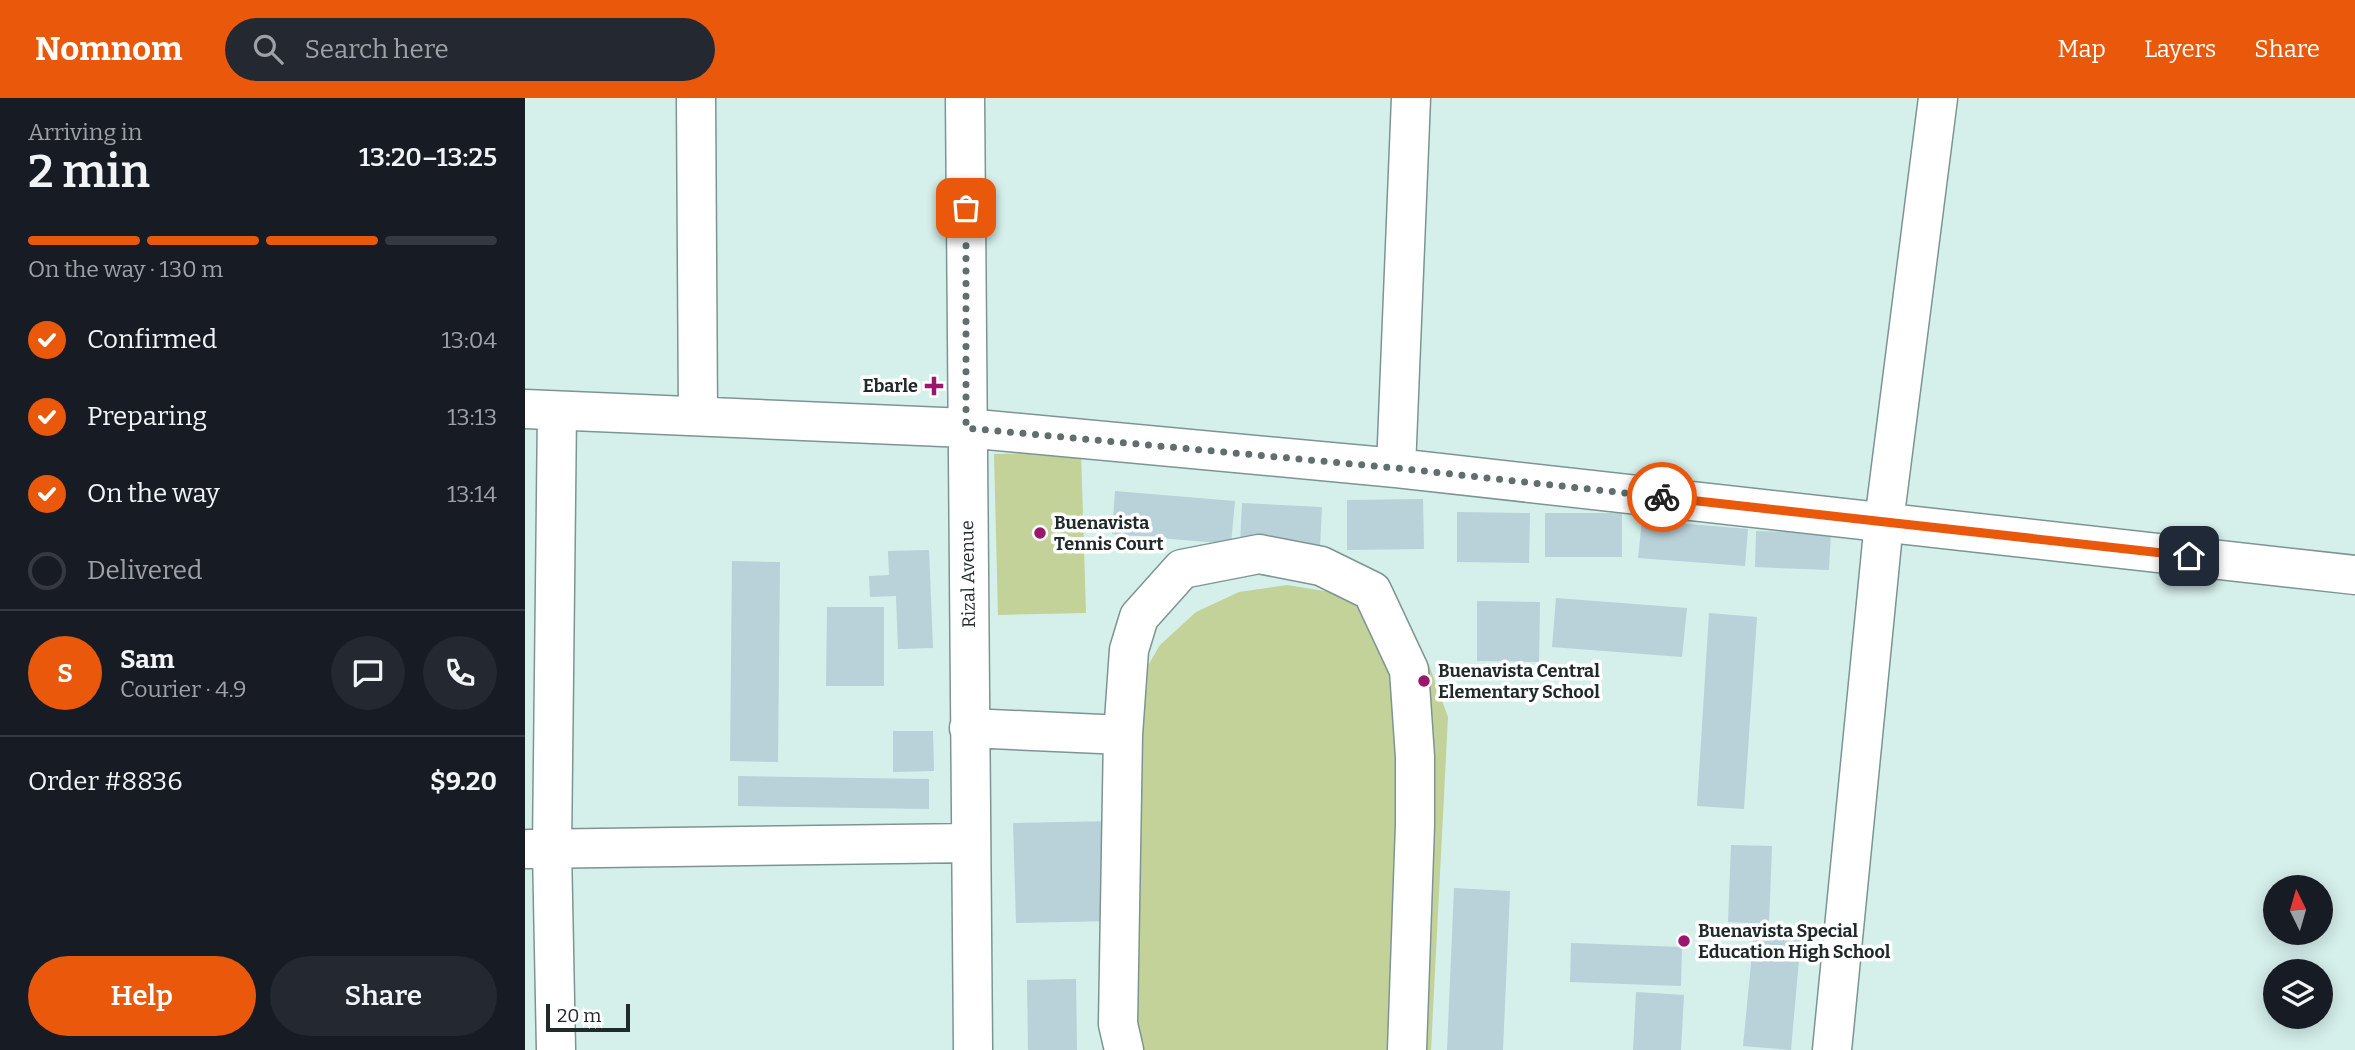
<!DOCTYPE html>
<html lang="en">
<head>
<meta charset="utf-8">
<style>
	body { margin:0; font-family:Bitter,serif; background:#242831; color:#f1f3f6; height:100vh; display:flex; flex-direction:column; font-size:26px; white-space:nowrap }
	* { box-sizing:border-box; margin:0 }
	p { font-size:23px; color:#9ea1a6 }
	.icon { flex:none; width:38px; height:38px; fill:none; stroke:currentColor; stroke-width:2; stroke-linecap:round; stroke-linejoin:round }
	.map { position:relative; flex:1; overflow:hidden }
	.details { display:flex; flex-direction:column; background:#171b24; width:525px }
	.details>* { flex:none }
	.needle { width:46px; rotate:355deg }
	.buttons { position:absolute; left:1738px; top:777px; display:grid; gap:14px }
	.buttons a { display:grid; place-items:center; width:70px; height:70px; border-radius:50%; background:#171b24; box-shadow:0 4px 18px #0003; font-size:35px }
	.scale { position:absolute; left:21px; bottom:18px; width:84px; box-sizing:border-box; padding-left:7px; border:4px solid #202a29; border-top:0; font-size:19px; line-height:24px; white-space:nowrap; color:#202a29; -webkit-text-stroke:5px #fff; paint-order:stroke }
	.pin { position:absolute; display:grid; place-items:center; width:60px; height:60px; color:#fff; margin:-30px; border-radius:14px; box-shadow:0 4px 10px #0006 }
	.courier { position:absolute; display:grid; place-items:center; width:70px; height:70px; margin:-35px; border:5px solid #ea580c; border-radius:50%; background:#fff; color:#222; box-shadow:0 2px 9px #0007 }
	.summary em { font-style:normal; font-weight:600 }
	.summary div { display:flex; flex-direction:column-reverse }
	.summary { display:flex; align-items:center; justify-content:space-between; height:119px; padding:0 28px }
	h1 { font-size:46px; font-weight:600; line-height:52px }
	.bar { display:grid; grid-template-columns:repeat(4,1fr); gap:10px 7px; align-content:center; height:84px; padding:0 28px }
	.bar i { height:9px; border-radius:5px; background:#363941 }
	.bar .selected { background:#ea580c }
	.bar p { grid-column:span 4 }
	.line { display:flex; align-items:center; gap:18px; padding:0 28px; border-top:2px solid #363941 }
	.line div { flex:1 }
	.round { display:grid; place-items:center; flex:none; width:74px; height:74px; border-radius:37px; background:#242831 }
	ol { padding:0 28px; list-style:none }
	li { display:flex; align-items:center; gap:21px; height:77px }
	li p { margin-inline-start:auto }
	li .icon { padding:7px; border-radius:50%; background:#ea580c; color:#fff; stroke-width:4 }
	li:last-child { color:#9ea1a6 }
	li i { width:38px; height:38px; border:4px solid #363941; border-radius:50% }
	.button { display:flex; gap:14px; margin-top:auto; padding:14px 28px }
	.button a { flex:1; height:80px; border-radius:42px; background:#ea580c; color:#fff; font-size:28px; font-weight:600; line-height:80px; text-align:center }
	.button a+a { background:#242831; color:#f1f3f6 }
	header { display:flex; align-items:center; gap:42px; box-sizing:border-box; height:98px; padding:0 35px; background:#ea580c; color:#fff }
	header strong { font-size:33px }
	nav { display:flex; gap:38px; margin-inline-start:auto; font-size:24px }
	.search { width:490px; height:63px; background:#242831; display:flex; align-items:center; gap:18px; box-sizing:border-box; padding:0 24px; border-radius:38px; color:#9ea1a6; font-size:26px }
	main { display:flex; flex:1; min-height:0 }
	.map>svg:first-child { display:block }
</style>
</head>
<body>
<header>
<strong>Nomnom</strong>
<div class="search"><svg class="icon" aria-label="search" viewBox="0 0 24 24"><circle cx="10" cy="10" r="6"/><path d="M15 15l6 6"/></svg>Search here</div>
<nav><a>Map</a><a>Layers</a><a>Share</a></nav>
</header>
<main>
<section class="details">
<div class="summary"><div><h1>2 min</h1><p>Arriving in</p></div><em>13:20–13:25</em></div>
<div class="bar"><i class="selected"></i><i class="selected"></i><i class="selected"></i><i></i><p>On the way · 130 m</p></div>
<ol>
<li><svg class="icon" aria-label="check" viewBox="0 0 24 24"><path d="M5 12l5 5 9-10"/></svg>Confirmed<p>13:04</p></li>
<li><svg class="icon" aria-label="check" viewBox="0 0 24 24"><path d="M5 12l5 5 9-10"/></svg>Preparing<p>13:13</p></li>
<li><svg class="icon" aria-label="check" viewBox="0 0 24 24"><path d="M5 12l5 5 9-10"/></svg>On the way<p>13:14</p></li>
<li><i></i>Delivered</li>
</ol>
<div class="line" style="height:126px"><b class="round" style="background:#ea580c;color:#fff">S</b><div><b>Sam</b><p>Courier · 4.9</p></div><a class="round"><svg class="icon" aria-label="chat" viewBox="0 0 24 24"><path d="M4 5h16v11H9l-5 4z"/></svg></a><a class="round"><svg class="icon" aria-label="phone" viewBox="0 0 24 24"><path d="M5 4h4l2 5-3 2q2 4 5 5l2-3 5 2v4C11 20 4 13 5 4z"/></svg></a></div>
<div class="line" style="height:91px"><div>Order #8836</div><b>$9.20</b></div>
<div class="button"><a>Help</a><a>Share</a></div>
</section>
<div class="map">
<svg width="1830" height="952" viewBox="0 0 1830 952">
	<rect width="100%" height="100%" fill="#d5efeb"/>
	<path fill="#c2d299" d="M556 354 561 515 473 517 469 356Z
		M762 487 818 496 867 524 904 567 923 619 906 952H599L611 588 635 547 671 514 714 494Z"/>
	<path fill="#b9d1d8" d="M590 393 710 403 706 446 587 436Z
		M898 401 899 451 822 452V402Z
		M717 405 797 409 795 450 715 446Z
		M932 414 1005 415 1004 465 932 464Z
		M1020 415H1097V459H1020Z
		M1117 422 1223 431 1220 468 1113 460Z
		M1231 433 1306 435 1304 472 1230 469Z
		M404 452 408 550 373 551 371 498 345 499 344 478 364 477 363 453Z
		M207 463 255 464 253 664 205 663Z
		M1031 500 1162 510 1157 559 1027 549Z
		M952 503 1015 504 1014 564 952 563Z
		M302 509H359V588H301Z
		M1184 515 1232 519 1219 711 1172 708Z
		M368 633H408L409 673 368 674Z
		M213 678 404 681V711L213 708Z
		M586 723 589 823 491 825 488 725Z
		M1206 747 1247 748 1244 826 1203 824Z
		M929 790 985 793 978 952H922Z
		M1229 835 1276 839 1266 952 1218 948Z
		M1046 845 1157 849 1156 888 1045 884Z
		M551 881 552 952H503L502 882Z
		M1111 894 1159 897 1156 952H1108Z"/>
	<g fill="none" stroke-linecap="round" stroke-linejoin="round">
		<g stroke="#7d9592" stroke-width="41">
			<path id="minor" d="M171 0 173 318
				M440 0 448 952
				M0 311 441 330 871 370 1830 477
				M871 370 886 0
				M444 630 598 637
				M3 751 446 745
				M31 952 27 751 32 313
				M599 952 593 926 598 637 604 552 614 519 657 471 734 456 796 468 847 493 884 572 890 659V727L882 952
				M1307 952 1359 424 1413 0"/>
		</g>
		<use href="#minor" stroke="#fff" stroke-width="38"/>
	</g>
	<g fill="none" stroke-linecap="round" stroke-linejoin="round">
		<path stroke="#5f6f6d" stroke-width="7" stroke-dasharray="0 12.6" d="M441 110V330L871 370 1137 399"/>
		<path stroke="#ea580c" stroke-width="9" d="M1137 399 1664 458"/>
	</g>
	<g fill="#9a186c" stroke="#fff" stroke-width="2.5">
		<path d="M405.5 277.5h7v7h7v7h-7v7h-7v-7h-7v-7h7z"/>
		<circle cx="515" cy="435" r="7"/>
		<circle cx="899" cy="583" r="7"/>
		<circle cx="1159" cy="843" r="7"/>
	</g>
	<g text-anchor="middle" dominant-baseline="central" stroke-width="7" stroke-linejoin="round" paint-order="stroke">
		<g font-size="18" font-weight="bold" fill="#202a29" stroke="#fff" text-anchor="start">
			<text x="393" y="288" text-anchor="end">Ebarle</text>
			<text x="529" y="425">Buenavista<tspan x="529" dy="21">Tennis Court</tspan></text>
			<text x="913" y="573">Buenavista Central<tspan x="913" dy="21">Elementary School</tspan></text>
			<text x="1173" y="833">Buenavista Special<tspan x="1173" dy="21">Education High School</tspan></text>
		</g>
		<g font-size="18" fill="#202a29" stroke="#fff">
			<text transform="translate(443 476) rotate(-91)">Rizal Avenue</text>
		</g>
	</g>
</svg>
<div class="buttons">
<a><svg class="needle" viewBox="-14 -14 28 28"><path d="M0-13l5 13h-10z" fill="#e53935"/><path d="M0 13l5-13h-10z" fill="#9ea1a6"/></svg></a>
<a><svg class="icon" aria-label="layers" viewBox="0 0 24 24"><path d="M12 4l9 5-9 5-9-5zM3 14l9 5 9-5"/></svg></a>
</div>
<div class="scale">20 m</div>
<div class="pin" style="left:441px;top:110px;background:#ea580c"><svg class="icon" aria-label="bag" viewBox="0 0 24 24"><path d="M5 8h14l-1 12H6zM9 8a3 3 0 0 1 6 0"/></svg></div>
<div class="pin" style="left:1664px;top:458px;background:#1f2937"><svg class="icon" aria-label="home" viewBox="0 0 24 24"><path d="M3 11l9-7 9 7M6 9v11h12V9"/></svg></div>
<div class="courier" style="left:1137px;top:399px"><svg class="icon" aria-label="bike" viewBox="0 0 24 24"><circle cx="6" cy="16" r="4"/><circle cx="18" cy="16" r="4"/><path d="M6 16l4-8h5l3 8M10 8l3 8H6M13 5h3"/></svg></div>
</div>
</main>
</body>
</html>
